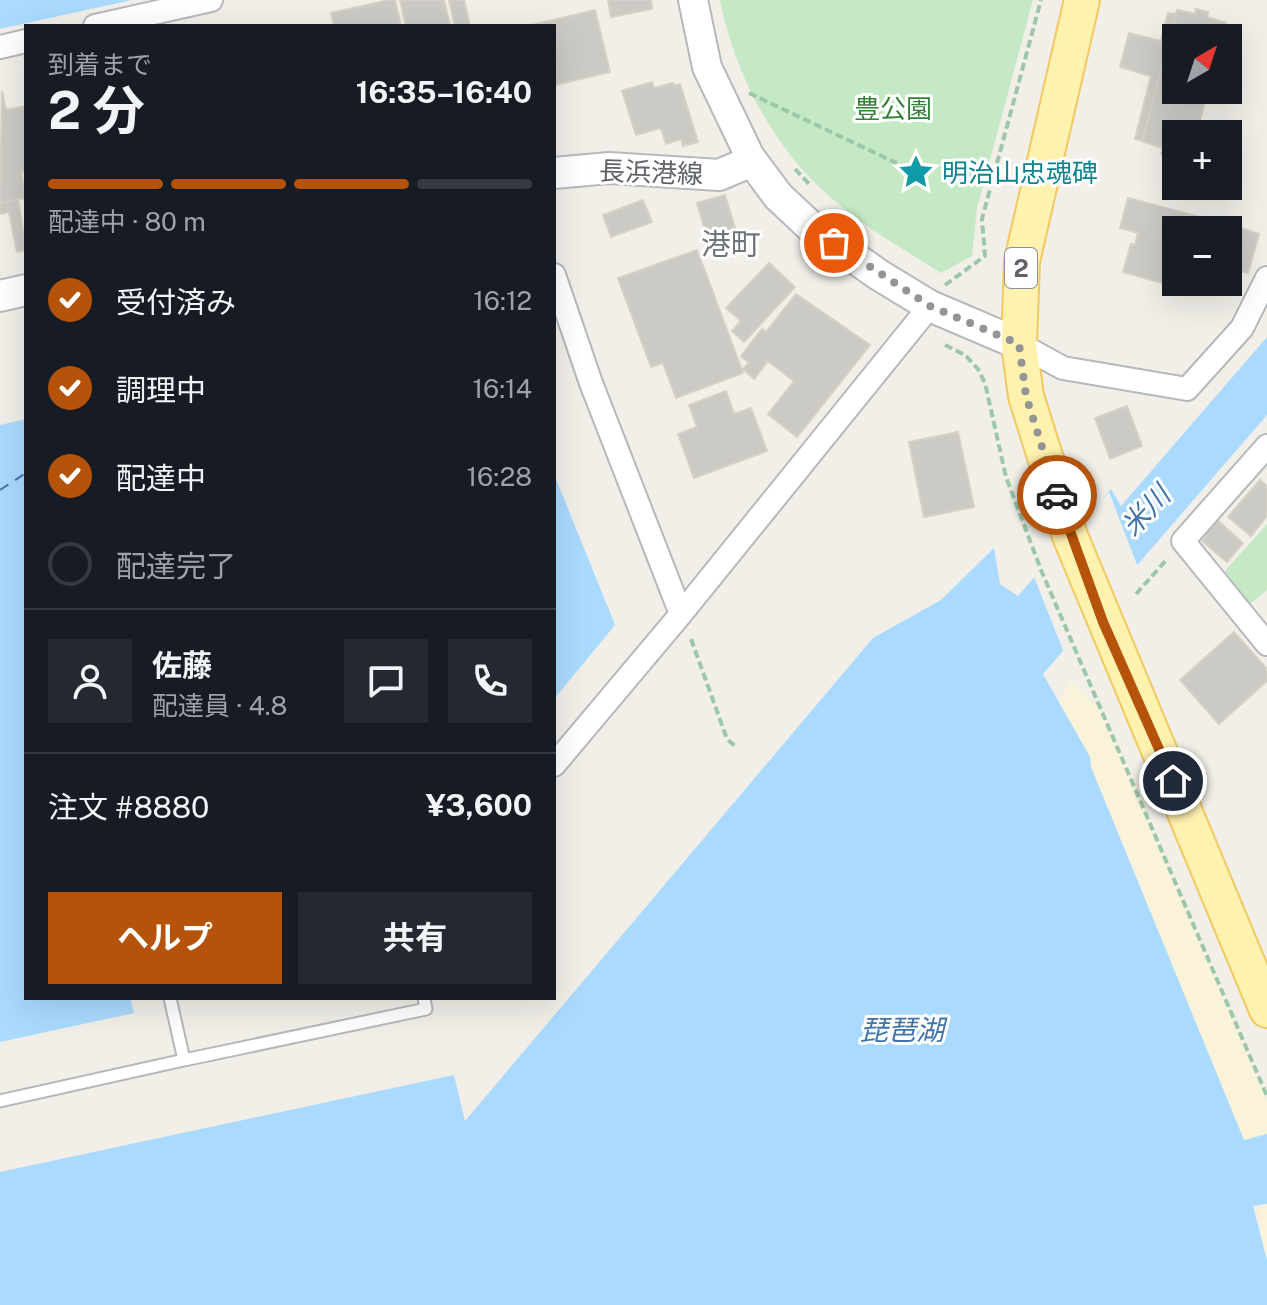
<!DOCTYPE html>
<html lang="ja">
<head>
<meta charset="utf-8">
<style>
	body { margin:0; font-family:"Public Sans","Noto Sans JP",sans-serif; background:#242831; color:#f1f3f6; height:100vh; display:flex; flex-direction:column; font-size:30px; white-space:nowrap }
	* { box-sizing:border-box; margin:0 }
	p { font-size:26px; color:#9ea1a6 }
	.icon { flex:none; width:44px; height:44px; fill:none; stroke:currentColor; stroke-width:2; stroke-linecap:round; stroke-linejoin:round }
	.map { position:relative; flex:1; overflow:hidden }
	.side { position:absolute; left:24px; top:24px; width:532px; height:976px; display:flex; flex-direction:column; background:#171b24; border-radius:0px; box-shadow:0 8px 32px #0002 }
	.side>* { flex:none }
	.needle { width:52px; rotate:39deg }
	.fabs { position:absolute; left:1162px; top:24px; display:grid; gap:16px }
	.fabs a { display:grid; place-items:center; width:80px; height:80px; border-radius:0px; background:#171b24; box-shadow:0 8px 32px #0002; font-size:40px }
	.pin { position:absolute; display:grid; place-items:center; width:68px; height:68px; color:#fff; margin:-34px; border:4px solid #fff; border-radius:50%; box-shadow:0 2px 8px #0007 }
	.courier { position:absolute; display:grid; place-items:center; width:80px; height:80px; margin:-40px; border:6px solid #b45309; border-radius:50%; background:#fff; color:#222; box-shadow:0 2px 10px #0007 }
	.summary em { font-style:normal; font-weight:700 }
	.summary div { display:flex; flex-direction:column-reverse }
	.summary { display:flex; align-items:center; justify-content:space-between; height:136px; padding:0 24px }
	h1 { font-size:52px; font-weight:700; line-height:60px }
	.bar { display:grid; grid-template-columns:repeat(4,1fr); gap:12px 8px; align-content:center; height:96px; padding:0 24px }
	.bar i { height:10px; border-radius:6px; background:#363941 }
	.bar .active { background:#b45309 }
	.bar p { grid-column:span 4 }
	.line { display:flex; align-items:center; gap:20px; padding:0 24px; border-top:2px solid #363941 }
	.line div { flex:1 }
	.round { display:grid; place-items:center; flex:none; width:84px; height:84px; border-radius:0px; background:#242831 }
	ol { padding:0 24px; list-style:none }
	li { display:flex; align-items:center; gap:24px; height:88px }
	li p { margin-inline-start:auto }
	li .icon { padding:8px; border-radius:50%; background:#b45309; color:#fff; stroke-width:4 }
	li:last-child { color:#9ea1a6 }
	li i { width:44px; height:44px; border:4px solid #363941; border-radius:50% }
	.primary-button { display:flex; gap:16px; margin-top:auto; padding:16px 24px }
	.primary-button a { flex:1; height:92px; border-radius:0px; background:#b45309; color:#fff; font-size:32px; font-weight:700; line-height:92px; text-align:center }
	.primary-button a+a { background:#242831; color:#f1f3f6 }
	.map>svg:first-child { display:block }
</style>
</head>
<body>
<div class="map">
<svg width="1267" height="1305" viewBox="0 0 1267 1305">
	<rect width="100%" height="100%" fill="#f1efe8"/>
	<path fill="#c5e8c5" d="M720 0H1033L977 208 972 256 941 273C903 249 863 226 829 196 772 146 735 74 720 0Z
		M1267 524V590L1250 604 1225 571Z"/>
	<path fill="#fbf3d9" d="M1070 681 1104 715 1267 1101V1276L1253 1171 1052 719Z"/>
	<path fill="#aadaff" d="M0 0H132L0 29Z
		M1267 337V415L1043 674 1090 757 1091 767 1244 1140 1267 1134V1204L1253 1206 1267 1260V1305H0V1172L454 1075 465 1121 873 638 941 600 994 548 1000 584 1018 596 1111 489 1121 506Z
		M26 419V998H130L134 1013 0 1042V425Z
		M554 474 615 625 554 699Z"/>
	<path fill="#f1efe8" d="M1109 492 1139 570 1065 655 1034 577Z"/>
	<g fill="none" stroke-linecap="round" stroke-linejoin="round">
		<path stroke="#4174aa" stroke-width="2" stroke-dasharray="10 8" stroke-linecap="butt" d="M0 490 26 473"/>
	</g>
	<path fill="#cccac5" stroke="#d6d1c6" stroke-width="2" d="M389 0H395L401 26H334L331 13Z
		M400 0H444L450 26H406Z
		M449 0H464L470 26H455Z
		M608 0H651L652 9 611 17Z
		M1196 9 1208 12 1207 17 1226 23 1222 38H1176V90H1208L1196 134H1176V158L1161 154 1163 148 1142 141 1177 10 1195 14Z
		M595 10 610 72 554 85V26H528Z
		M1168 13 1176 14 1142 141 1135 139 1151 76 1120 67 1129 33 1161 41Z
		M652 82 654 88 673 83 674 86 680 84 698 142 683 146 681 139 666 144 661 128 636 135 622 91Z
		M2 91 6 110 26 106V171L21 172 26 198 0 203Z
		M725 195 737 234 709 243 697 203Z
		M1128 198 1226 224 1224 230H1176V282H1211L1207 295 1123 272 1131 244 1135 245 1138 233 1120 228Z
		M18 199 26 250 17 252 9 212 0 214V203Z
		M643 200 652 222 611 237 603 215Z
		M1237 227 1259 234 1248 273 1228 268Z
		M697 250 743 373 676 398 663 363 651 367 618 278Z
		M769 263 795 287 744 342 732 331 741 321 726 308Z
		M796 294 870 345 797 437 768 414 794 381 768 361 754 379 743 369 749 363 741 356 762 329 766 332Z
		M726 391 734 414 751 408 767 451 694 478 678 434 697 427 689 405Z
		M1127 406 1142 446 1110 459 1095 418Z
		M958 432 974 507 924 517 909 442Z
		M1260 480 1267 486V516L1251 536 1228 517Z
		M1216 519 1243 543 1227 562 1202 541 1205 538 1202 536Z
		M1234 632 1267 669V681L1219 724 1180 680Z"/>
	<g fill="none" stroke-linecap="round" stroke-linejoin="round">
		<g stroke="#b5b8bc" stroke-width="15">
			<path id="service" d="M170 998 184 1060 426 1009 424 998
				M0 1101 184 1060"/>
		</g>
		<g stroke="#b5b8bc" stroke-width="26">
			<path id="minor" d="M95 26 211 0
				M0 47 26 41
				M554 275 591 383 681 614
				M1019 344 1063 368 1187 389 1242 328 1267 278
				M1267 446 1183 541 1267 644
				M554 765 681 614 930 306"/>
		</g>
		<g stroke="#b5b8bc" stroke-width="32">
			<path id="tertiary" d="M693 0 707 67 752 161"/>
		</g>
		<g stroke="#b6babf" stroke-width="34">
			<path id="secondary" d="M554 173 609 168 719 175 752 161 778 196 811 227 879 275 930 306 1019 344
				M0 296 26 290"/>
		</g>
		<g stroke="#f2c960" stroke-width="38">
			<path id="primary" d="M1082 0 1022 261 1019 344 1026 396 1070 536 1267 1010"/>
		</g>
		<path stroke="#9cc7a9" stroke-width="4" stroke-dasharray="8 4" stroke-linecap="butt" d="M749 93 909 169
			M795 169 811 186
			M945 285 985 256 982 219 1041 0
			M945 345 965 355 978 369 985 383 1006 477 1041 570 1267 1096
			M1136 594 1168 558
			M691 639 727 739 735 746"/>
		<use href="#service" stroke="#fff" stroke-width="11"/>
		<use href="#minor" stroke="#fff" stroke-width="22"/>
		<use href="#tertiary" stroke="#fff" stroke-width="28"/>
		<use href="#secondary" stroke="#fff" stroke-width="30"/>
		<use href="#primary" stroke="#fff2af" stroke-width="34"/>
	</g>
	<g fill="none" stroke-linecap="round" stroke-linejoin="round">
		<path stroke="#929495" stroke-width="8" stroke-dasharray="0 14.4" d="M834 243 930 306 1019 344 1026 396 1057 495"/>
		<path stroke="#b45309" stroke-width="10" d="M1057 495 1103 622 1173 781"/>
	</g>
	<defs>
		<g id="sight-bare" transform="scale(2.76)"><path d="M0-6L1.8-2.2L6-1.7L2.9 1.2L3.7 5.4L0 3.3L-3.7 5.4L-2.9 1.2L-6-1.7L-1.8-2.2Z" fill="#0f9aa8" stroke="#fff" stroke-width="2.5" paint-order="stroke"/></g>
	</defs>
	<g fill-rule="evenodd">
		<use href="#sight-bare" x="916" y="172"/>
	</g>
	<g text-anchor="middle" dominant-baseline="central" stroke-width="6" stroke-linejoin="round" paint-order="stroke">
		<rect fill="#fff" stroke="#8f9295" stroke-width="2" x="1005" y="248" width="32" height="40" rx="6"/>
		<g font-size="24" font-weight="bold" fill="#5f6368">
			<text x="1021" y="268">2</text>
		</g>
		<g font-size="26" fill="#348238" stroke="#fff">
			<text x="893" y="108">豊公園</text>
		</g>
		<g font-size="26" fill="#5f6368" stroke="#fff">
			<text transform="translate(651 172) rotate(2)">長浜港線</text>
		</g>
		<g font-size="26" fill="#0d838f" stroke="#fff" text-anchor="start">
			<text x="942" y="172">明治山忠魂碑</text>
		</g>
		<g font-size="28" font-style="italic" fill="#4174aa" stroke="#fff">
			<text transform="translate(1145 510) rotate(-47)">米川</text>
			<text x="902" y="1029">琵琶湖</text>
		</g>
		<g font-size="30" fill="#70757a" stroke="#fff">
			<text x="731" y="244">港町</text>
		</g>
	</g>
</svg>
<div class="fabs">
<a><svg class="needle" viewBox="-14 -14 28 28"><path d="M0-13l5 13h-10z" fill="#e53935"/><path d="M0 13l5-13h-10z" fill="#9ea1a6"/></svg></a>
<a>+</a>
<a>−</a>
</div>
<div class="pin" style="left:834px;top:243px;background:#ea580c"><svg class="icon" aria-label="bag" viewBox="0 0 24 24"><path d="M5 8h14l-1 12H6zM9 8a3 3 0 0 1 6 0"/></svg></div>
<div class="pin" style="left:1173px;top:781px;background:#1f2937"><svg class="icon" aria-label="home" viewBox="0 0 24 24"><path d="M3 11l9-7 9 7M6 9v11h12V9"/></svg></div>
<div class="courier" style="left:1057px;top:495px"><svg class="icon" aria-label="car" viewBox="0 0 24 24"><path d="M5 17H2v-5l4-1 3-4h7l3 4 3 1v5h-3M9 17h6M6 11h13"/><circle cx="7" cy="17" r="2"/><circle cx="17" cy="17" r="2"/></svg></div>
<section class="side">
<div class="summary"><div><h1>2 分</h1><p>到着まで</p></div><em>16:35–16:40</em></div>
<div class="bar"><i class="active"></i><i class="active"></i><i class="active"></i><i></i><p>配達中 · 80 m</p></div>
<ol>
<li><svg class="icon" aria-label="check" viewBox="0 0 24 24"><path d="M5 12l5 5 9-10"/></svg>受付済み<p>16:12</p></li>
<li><svg class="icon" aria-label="check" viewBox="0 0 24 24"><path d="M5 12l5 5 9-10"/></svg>調理中<p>16:14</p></li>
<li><svg class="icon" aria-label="check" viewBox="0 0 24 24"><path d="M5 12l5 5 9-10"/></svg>配達中<p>16:28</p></li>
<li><i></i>配達完了</li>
</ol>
<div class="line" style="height:144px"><a class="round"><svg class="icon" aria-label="person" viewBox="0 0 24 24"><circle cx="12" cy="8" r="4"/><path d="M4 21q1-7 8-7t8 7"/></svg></a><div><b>佐藤</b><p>配達員 · 4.8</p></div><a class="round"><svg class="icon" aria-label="chat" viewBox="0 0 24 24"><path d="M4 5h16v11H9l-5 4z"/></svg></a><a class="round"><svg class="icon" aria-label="phone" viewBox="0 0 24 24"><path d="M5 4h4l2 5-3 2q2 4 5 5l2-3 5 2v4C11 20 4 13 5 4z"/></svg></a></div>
<div class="line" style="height:104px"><div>注文 #8880</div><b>¥3,600</b></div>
<div class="primary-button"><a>ヘルプ</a><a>共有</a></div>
</section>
</div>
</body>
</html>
